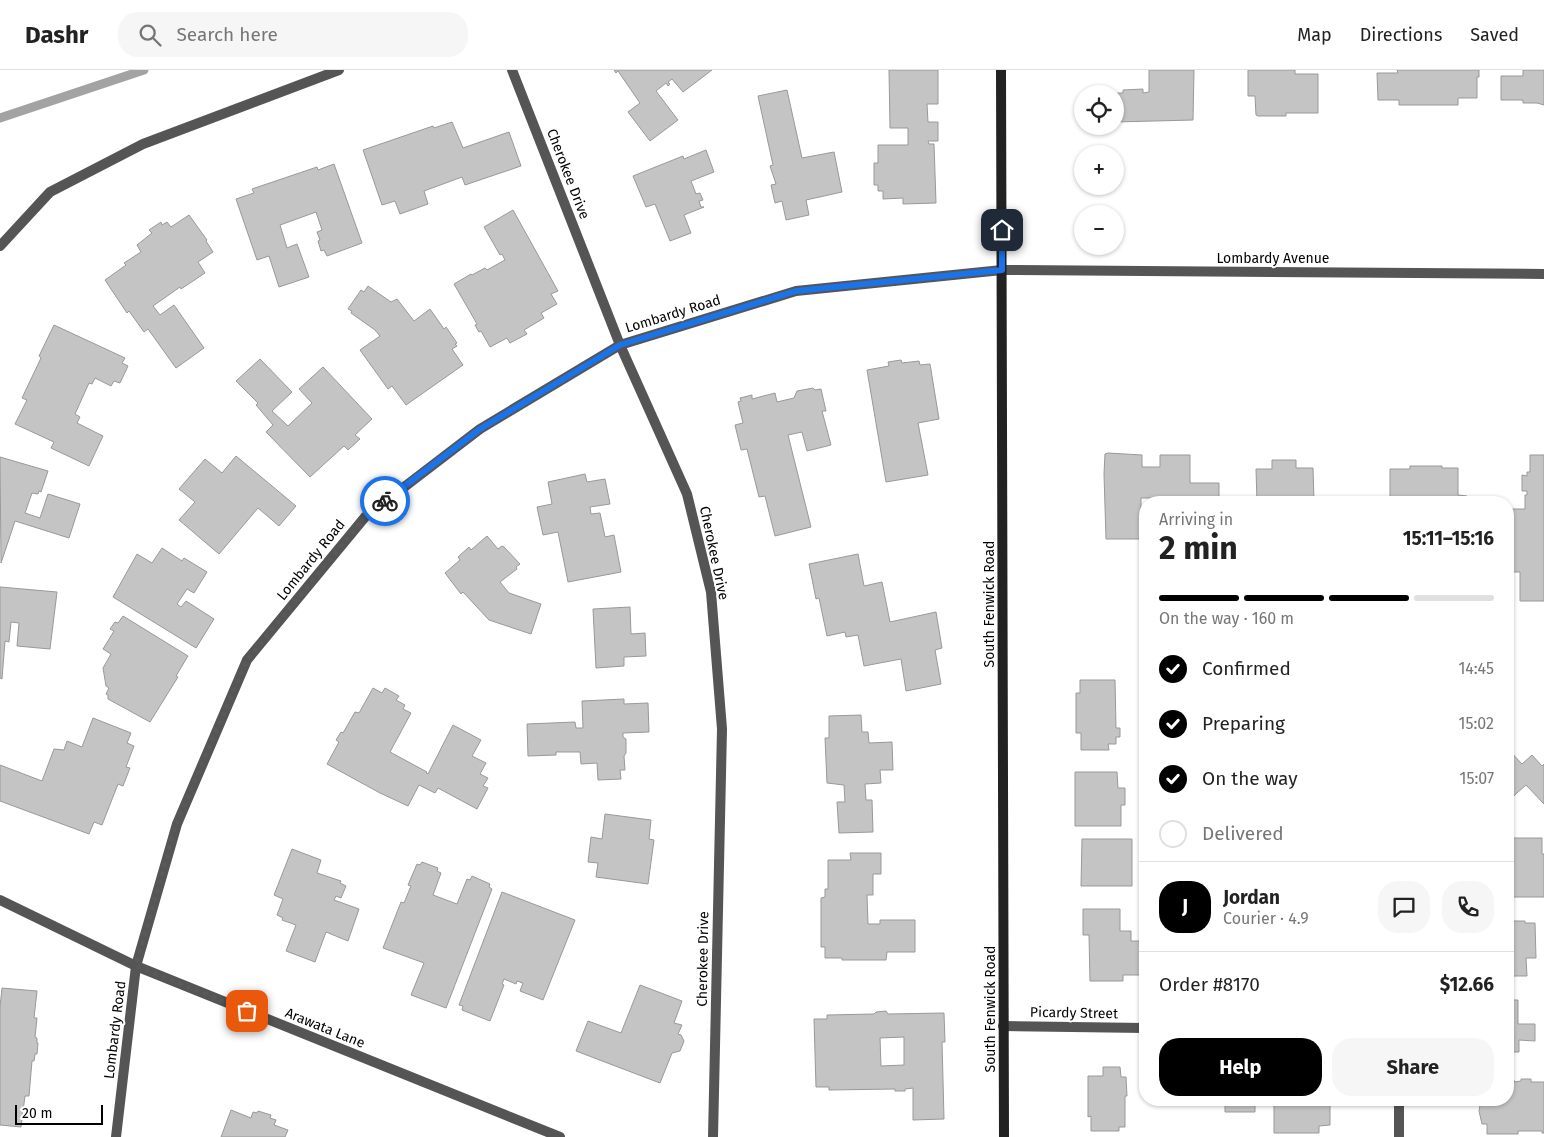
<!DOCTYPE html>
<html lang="en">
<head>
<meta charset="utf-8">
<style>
	body { margin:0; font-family:"Fira Sans",sans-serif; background:#f6f6f6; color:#222; height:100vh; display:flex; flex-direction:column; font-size:19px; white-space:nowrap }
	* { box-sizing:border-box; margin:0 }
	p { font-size:16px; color:#767676 }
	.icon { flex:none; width:28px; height:28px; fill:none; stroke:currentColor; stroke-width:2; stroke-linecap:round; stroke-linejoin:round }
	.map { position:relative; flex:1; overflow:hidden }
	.side { position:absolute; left:1139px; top:426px; width:375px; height:610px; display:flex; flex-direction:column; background:#fff; border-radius:20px; box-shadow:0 1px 4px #0004 }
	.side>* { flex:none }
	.tools { position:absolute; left:1074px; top:15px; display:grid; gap:10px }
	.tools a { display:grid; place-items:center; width:50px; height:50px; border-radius:50%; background:#fff; box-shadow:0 1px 4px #0004; font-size:25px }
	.scale { position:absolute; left:15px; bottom:12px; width:88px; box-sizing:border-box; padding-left:5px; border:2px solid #000; border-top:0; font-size:14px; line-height:18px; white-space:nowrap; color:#000; -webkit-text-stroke:4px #fff; paint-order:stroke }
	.pin { position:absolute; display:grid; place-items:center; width:42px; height:42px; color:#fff; margin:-21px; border-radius:10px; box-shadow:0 2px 8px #0006 }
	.courier { position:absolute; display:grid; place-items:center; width:50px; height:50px; margin:-25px; border:4px solid #1a73e8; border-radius:50%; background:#fff; color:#222; box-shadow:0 1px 6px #0007 }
	.summary em { font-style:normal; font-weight:700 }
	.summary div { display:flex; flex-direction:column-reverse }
	.summary { display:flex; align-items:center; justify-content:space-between; height:85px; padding:0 20px }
	h1 { font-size:32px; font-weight:700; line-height:38px }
	.bar { display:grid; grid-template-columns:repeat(4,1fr); gap:8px 5px; align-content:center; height:60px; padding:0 20px }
	.bar i { height:6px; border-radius:4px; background:#e0e0e0 }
	.bar .selected { background:#000 }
	.bar p { grid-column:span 4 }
	.line { display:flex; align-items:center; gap:12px; padding:0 20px; border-top:1px solid #e0e0e0 }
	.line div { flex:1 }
	.round { display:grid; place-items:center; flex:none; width:52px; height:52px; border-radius:20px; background:#f6f6f6 }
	ol { padding:0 20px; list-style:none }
	li { display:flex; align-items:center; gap:15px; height:55px }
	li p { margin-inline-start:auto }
	li .icon { padding:5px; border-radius:50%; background:#000; color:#fff; stroke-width:4 }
	li:last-child { color:#767676 }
	li i { width:28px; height:28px; border:2px solid #e0e0e0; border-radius:50% }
	.primary-button { display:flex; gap:10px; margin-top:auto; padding:10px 20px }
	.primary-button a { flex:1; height:58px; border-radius:20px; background:#000; color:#fff; font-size:20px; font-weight:700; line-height:58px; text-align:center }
	.primary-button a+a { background:#f6f6f6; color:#222 }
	header { display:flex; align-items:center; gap:30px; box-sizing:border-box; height:70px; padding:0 25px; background:#fff; border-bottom:1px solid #e0e0e0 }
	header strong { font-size:24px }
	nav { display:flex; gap:28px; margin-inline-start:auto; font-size:18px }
	.search { width:350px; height:45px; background:#f6f6f6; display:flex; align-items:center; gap:12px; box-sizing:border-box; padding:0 18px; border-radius:20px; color:#767676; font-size:19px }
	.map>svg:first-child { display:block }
</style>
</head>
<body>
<header>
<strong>Dashr</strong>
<div class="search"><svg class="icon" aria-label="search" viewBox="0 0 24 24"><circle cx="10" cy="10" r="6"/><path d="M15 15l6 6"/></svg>Search here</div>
<nav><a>Map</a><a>Directions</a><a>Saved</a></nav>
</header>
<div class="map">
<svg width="1544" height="1067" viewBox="0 0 1544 1067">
	<rect width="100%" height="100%" fill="#fff"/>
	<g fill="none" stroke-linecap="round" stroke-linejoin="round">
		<path stroke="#a3a3a3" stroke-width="9" d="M0 48 144 0"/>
	</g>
	<path fill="#c4c4c4" stroke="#999" fill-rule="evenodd" d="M614 0H712L683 22 672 9 668 12 670 14 668 16 666 13 656 21 678 50 650 71 628 42 640 33 618 1 616 3Z
		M889 0H938V34H927L928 52H938V71H928L929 74H934L936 133 903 134V128L883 129V121H878V115H874V93H878V75H908V58H890Z
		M1149 0H1194L1193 50 1115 52V24L1112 23H1123V20L1143 19V23L1149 22Z
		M1248 0H1295V4H1318V43H1286V46H1258L1256 45 1255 26H1248Z
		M1397 0H1479V7H1477V28H1458V35H1399V30H1378L1377 3H1398Z
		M1523 0H1544V35L1537 33H1523V30H1501V6H1523Z
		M787 20 802 88 834 82 842 122 806 130 809 145 786 150 782 131 775 133 771 115 776 114 770 96 773 95 758 26Z
		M452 52 463 78 509 62 521 96 465 115 462 107 424 121 428 134 400 144 395 131 382 135 363 80 433 56 434 58Z
		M706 80 714 102 691 111 696 124 700 123 703 130 699 131 701 137H704L684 145 691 163 670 171 655 134 646 137 633 106 683 86 684 89Z
		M334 94 362 173 327 186 324 180 321 181 318 171 320 170 317 162 322 160 316 142 280 155 287 178 297 174 309 207 279 217 269 186 257 190 236 129 254 123 252 119 317 97 318 100Z
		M513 140 558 221 551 224 557 234 541 243 544 248 524 260 527 264 510 273 507 268 490 277 481 261 479 262 475 255 477 254 454 214 471 204 472 205 485 198 487 200 505 190 502 184 500 185 484 157Z
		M189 145 207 170 206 171 213 182 198 192 205 203 181 219 180 217 153 236 160 245 174 235 204 278 176 298 148 259 144 262 129 241 127 243 105 210 126 195 124 193 141 182 137 175 152 163 149 160 161 152 162 155 167 152 171 157Z
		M368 216 391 232 397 229 414 251 430 239 444 259 446 257 457 273 455 274 457 276 452 279 463 295 406 335 392 316 388 319 360 280 380 266 375 260 351 243 352 241 348 239 361 220 364 222Z
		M54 255 125 288 122 293 128 296 120 313 114 311 111 316 95 308 92 314 89 313 75 344 80 347 77 353 103 366 89 396 51 378 54 372 15 354 27 330 22 328 41 288 39 286Z
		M260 289 292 322 272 341 288 356 312 333 299 319 323 297 372 349 355 365 360 369 348 380 344 376 310 407 266 362 273 355 256 335 258 333 236 311Z
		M901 290 902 293 919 291 920 295 930 294 939 349 918 353 928 405 886 412 867 300 889 296 888 292Z
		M813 318 815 320 821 319 826 341H822L831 375 807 381 802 362 788 365 811 457 775 466 765 426 759 427 747 379 741 380 735 355 743 353 738 332 741 331 740 328 752 325V329L775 323 777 332 794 328 797 321Z
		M1108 383 1142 385V397H1160V385H1190V413H1219V432H1163V428H1141V469H1106L1104 404 1105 384Z
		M1530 385H1544V531H1520V502H1508V439H1525V425H1527V421H1522V405L1527 406V402H1530Z
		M236 386 296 436 279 456 258 438 219 484 179 450 195 432 179 419 205 389 222 403Z
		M0 387 48 401 41 422 39 421 38 424 32 423 25 443 40 448 48 424 80 434 69 468 15 451 1 493Z
		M1272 390H1296V398H1313L1314 432H1257L1256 399H1272Z
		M1410 396H1442V398H1458V425L1467 426V432H1390V399H1410Z
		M585 404 587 412 605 409 610 434 590 437 591 444 600 443 605 467 614 465 621 502 568 512 558 462 543 465 537 437 552 434 548 412Z
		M487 466 498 479 502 476 504 477 520 494 516 497 517 499 500 512 509 523 541 534 531 564 489 550 463 522 461 524 445 503 460 490 458 487 469 477 471 480Z
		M162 478 182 491 184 488 207 502 194 523 187 519 177 534 181 537 186 531 214 549 196 578 113 527 137 484 152 493Z
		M858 484 864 516 882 512 890 552 936 542 942 578 935 580 941 614 906 621 901 589 864 596 858 565 846 567 845 562 827 566 819 528 816 529 809 494Z
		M0 517 57 522 50 579 17 576 19 553 11 552 9 572 5 571 2 609 0 608Z
		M630 537 631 564 645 563 646 586 624 587V596L596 598 593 539Z
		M123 546 188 586 176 606 178 607 150 652 108 629V625L106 624 109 618 106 616 103 598 111 584 103 579 114 561 110 559 115 552 118 553Z
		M1080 610H1115L1116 658H1120V667H1116V674H1108L1109 680H1081V663H1076V623H1080Z
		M373 618 382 623 385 618 399 626 396 630 405 635 403 639 411 643 390 682 427 702 426 703 428 704 453 655 481 670 472 686 486 693 480 704 488 708 483 716 488 718 477 739 438 718 435 723 419 715 408 736 380 723 327 694 339 672 336 670 341 662 343 663 355 642 359 643Z
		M624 629V634L648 633 649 662 623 663V667L626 669V683L624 686 625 700H620L621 709 598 710 597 693 581 694 580 682H556V685L528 686 527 654 575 652 576 658H583L582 631Z
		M861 645 862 662H868L869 673 892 672 893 700H880L881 713 865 714 866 730H872L873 762 839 763 837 732H845L844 715 827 713 825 668H829V646Z
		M93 648 131 663 127 673 134 676 126 697 130 698 123 716 118 714 102 755 94 752 89 764 0 731V695L42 711 54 679 64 680 67 671 82 677Z
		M1508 679 1522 694 1532 685 1542 696 1544 694V734L1526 715 1508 731Z
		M1075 702H1117L1118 718H1125V735H1121V756H1075Z
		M605 744 651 750 649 769 654 770 648 814 596 807 598 793 588 792 591 767 602 769Z
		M1508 768H1542V784H1544V827H1511V815H1508Z
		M1082 769H1132V816H1081Z
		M292 779 321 790 317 803 341 811 340 813 346 816 341 828 336 826 334 830 359 839 348 871 326 862 315 892 286 881 296 855 282 850 283 848 277 845 283 829 274 825Z
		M850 783H881V804H873V825H867L868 854H880V850H915V882H887L886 890H842V888H825V877H821V828L825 827V819H828V790H851Z
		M422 792 438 798 437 801 441 803 433 825 457 834 467 809 470 810 472 806 490 814 489 817 492 819 446 938 411 925 424 893 383 878 401 832 404 833 411 816 408 815 417 794 420 795Z
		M502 822 575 850 543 930 520 921 523 913 517 911 516 914 504 909 502 914 504 915 490 951 462 940 463 936 459 935Z
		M1083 839H1120V861H1131V871H1145V905H1123V911H1090L1089 865H1083Z
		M1508 851H1525V853H1535L1536 888H1526L1527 906H1508Z
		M640 915 682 931 674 953 682 955 678 964 681 965 684 971 680 981 672 983 660 1013 576 981 588 951 621 963Z
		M2 918 37 921 34 948H37L35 967 37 968V973H38L37 984H35L34 991H32L29 1026H25L21 1057 0 1055V937Z
		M1508 930H1518V954H1535V971L1519 970V982H1508Z
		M886 941 888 944 944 943 945 972H942L944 1049 913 1050V1018L905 1019V1021H895V1019L829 1020V1017H816L814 949H827V945L874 944 876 942ZM904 967V995L881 996 880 968Z
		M1103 997H1120L1121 1007H1126L1127 1026H1125V1057H1119V1061H1091V1046L1088 1047V1006H1103Z
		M1521 1009H1531V1012H1544V1063H1542V1061H1518V1064H1487V1054H1482L1479 1041 1481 1030H1508V1012H1510V1010H1514V1012L1521 1011Z
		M1225 1030H1255V1042H1225Z
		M1274 1030H1330V1055L1319 1056V1063H1274Z
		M231 1040 251 1048 253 1042 257 1043 258 1041 271 1045 270 1048 276 1050 274 1055 288 1060 285 1067H221Z"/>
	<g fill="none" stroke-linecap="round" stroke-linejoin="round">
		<path stroke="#555" stroke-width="10" d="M512 0 620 275 687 424 711 522 722 659 713 1067
			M0 176 50 122 143 74 339 0
			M0 830 136 896 560 1067
			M1003 956 1145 958
			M1399 1030V1067
			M116 1067 136 896 177 754 247 590 365 447 480 359 620 275 796 221 1002 200 1544 204"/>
		<path stroke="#222" stroke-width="10" d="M1001 0 1004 1067"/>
	</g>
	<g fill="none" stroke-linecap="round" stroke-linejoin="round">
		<path stroke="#595959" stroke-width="5" stroke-dasharray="0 9" d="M247 941 136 896 176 754 247 590 365 447 385 431"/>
		<path stroke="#1a73e8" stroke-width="6" d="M385 431 480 359 620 275 796 221 1002 200V160"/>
	</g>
	<g text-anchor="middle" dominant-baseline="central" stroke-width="4" stroke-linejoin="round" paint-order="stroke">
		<g font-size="14" fill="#000" stroke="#fff">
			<text transform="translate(568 104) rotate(69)">Cherokee Drive</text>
			<text x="1273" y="188">Lombardy Avenue</text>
			<text transform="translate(673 244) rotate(-17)">Lombardy Road</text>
			<text transform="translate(714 483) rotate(78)">Cherokee Drive</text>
			<text transform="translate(311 490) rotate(-51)">Lombardy Road</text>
			<text transform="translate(989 534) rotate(-90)">South Fenwick Road</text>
			<text transform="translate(703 889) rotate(-89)">Cherokee Drive</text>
			<text transform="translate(990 939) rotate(-90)">South Fenwick Road</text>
			<text transform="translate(1074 943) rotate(1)">Picardy Street</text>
			<text transform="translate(325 958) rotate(22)">Arawata Lane</text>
			<text transform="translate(115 960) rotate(-83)">Lombardy Road</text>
		</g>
	</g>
</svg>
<div class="tools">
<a><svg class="icon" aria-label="locate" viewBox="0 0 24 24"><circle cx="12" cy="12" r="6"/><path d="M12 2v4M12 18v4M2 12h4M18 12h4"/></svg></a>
<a>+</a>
<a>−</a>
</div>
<div class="scale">20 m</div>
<div class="pin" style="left:247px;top:941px;background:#ea580c"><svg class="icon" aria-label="bag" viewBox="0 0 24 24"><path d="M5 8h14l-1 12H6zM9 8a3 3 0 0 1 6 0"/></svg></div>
<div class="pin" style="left:1002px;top:160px;background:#1f2937"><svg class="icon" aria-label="home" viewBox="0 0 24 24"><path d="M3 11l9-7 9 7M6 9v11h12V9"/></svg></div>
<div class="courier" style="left:385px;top:431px"><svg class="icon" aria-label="bike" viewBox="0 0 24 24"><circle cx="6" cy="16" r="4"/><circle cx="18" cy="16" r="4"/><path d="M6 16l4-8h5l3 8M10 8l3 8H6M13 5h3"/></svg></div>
<section class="side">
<div class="summary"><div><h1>2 min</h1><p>Arriving in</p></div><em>15:11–15:16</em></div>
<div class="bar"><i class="selected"></i><i class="selected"></i><i class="selected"></i><i></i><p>On the way · 160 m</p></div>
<ol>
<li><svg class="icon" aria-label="check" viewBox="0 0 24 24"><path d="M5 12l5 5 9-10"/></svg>Confirmed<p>14:45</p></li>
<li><svg class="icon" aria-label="check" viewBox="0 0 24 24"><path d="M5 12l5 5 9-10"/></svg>Preparing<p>15:02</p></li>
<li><svg class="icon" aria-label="check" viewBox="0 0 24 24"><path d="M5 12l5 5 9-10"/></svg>On the way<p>15:07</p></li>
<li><i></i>Delivered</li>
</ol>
<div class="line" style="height:90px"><b class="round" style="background:#000;color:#fff">J</b><div><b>Jordan</b><p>Courier · 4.9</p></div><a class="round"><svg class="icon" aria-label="chat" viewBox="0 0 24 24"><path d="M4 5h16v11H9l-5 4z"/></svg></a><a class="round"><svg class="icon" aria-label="phone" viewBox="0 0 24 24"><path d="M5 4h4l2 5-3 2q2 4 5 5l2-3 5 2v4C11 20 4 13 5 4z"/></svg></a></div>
<div class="line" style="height:65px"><div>Order #8170</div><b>$12.66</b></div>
<div class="primary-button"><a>Help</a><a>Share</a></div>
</section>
</div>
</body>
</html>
